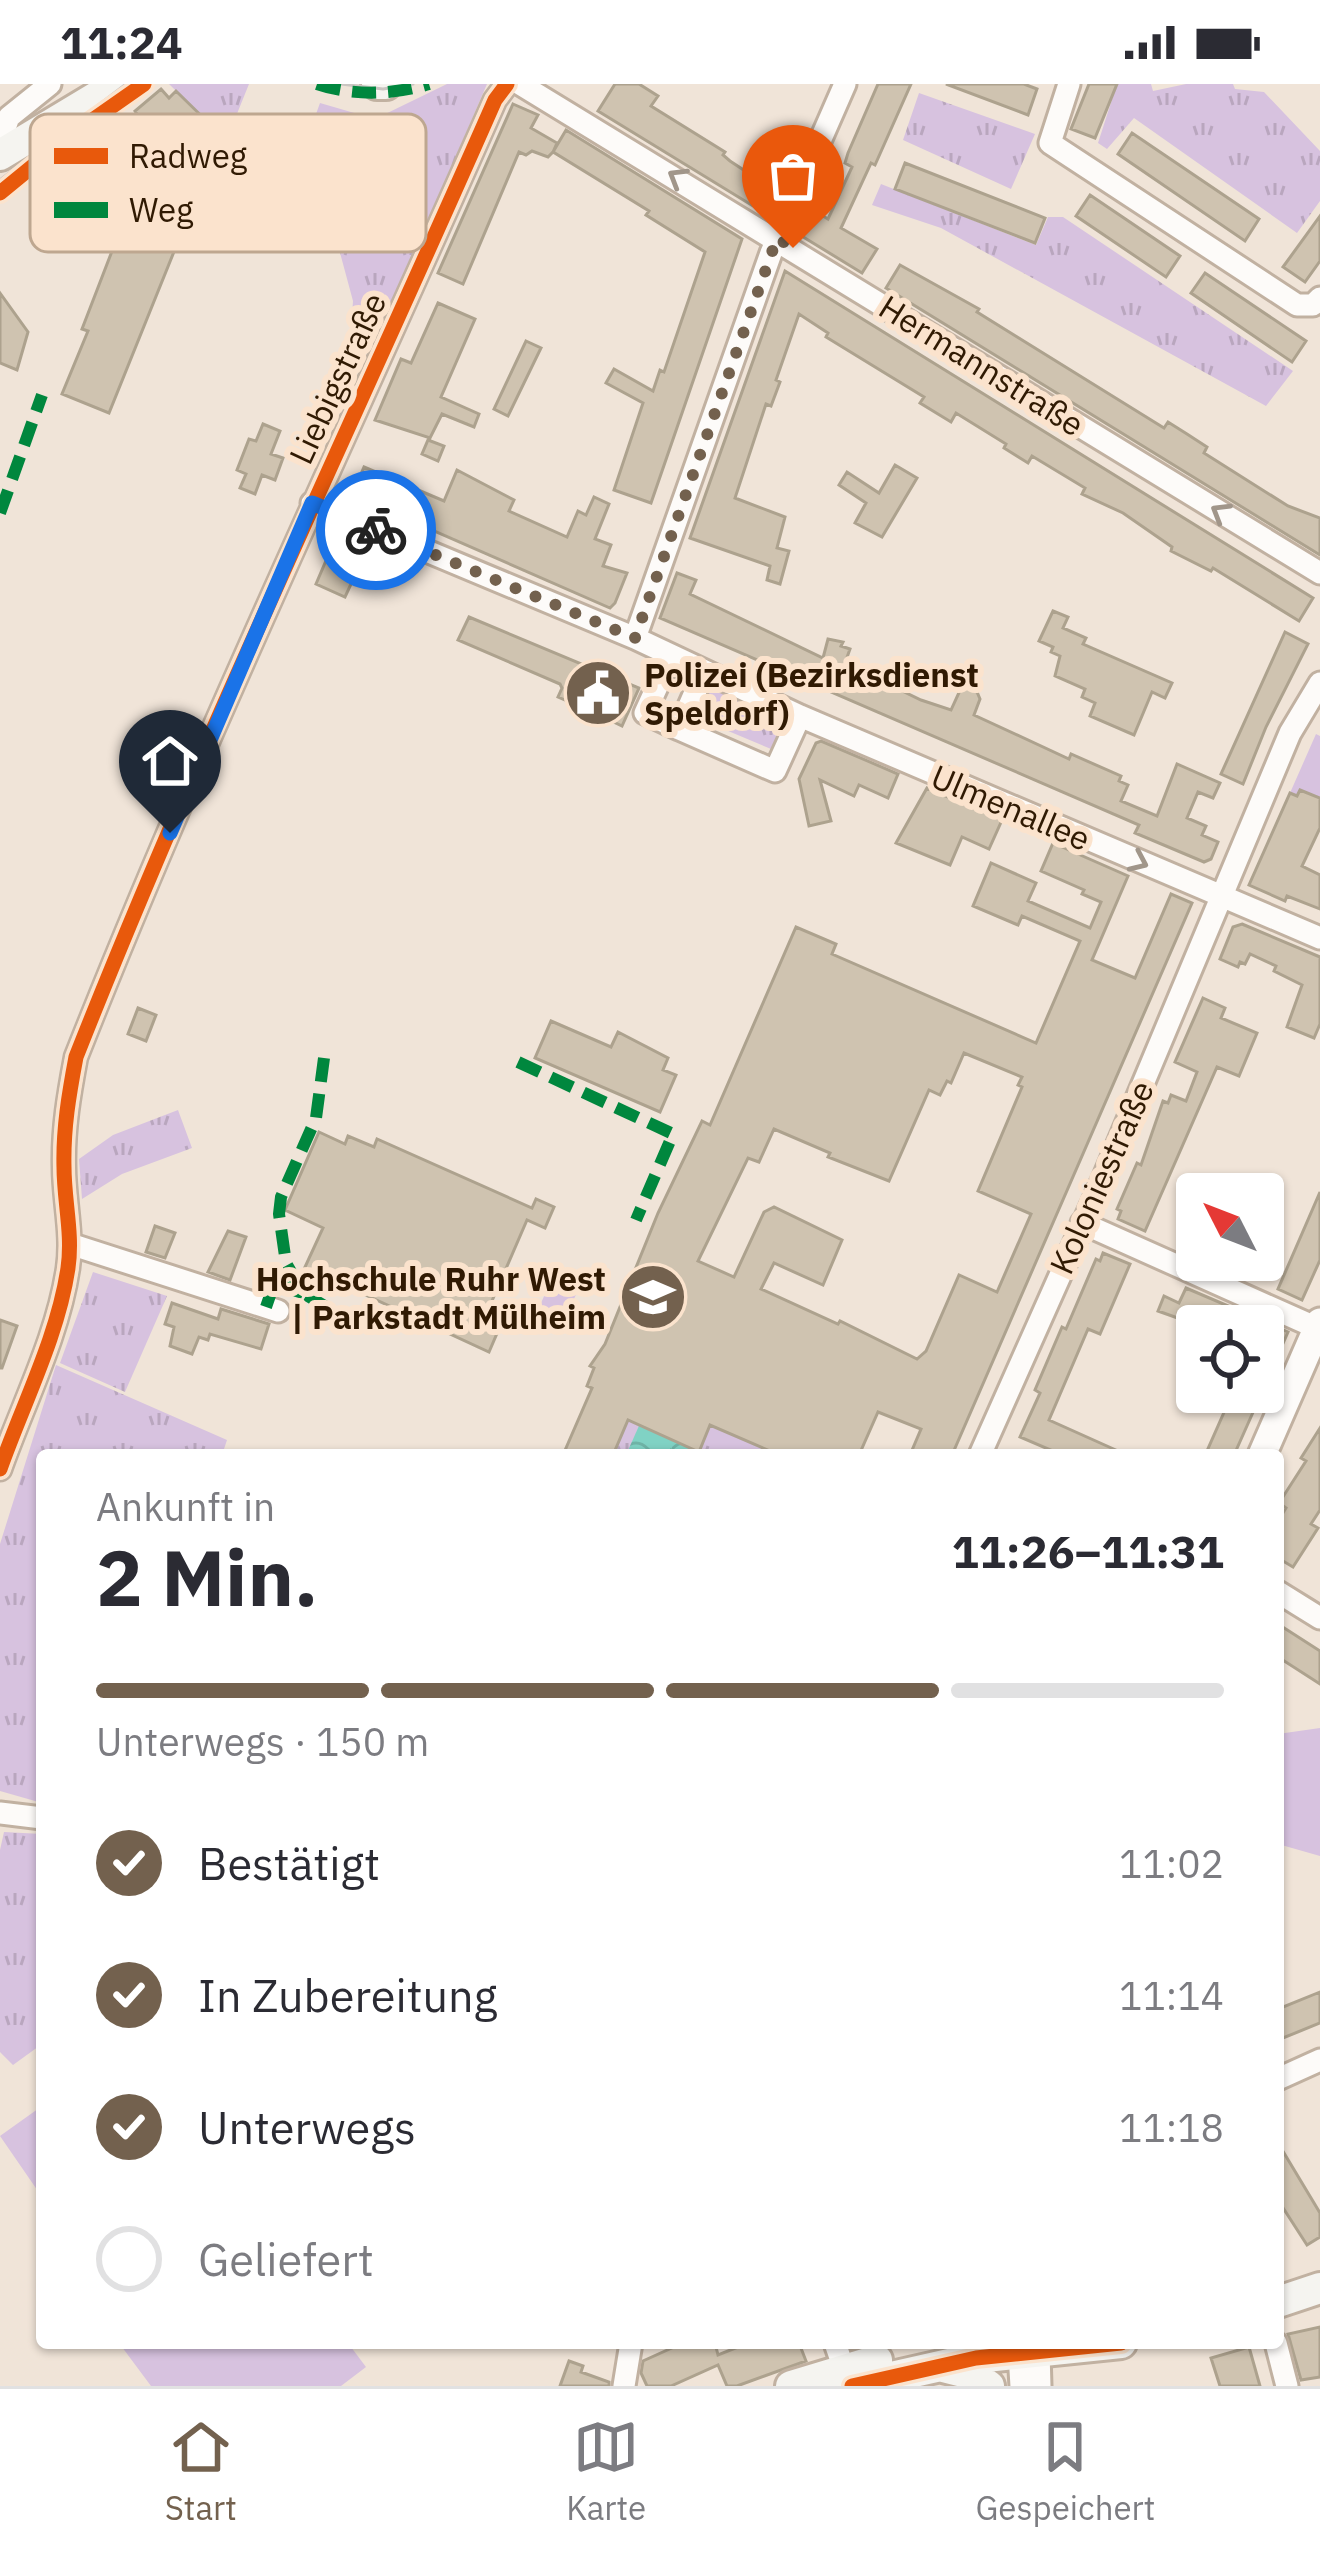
<!DOCTYPE html>
<html lang="de">
<head>
<meta charset="utf-8">
<style>
	body { margin:0; font-family:"IBM Plex Sans",sans-serif; background:#f7f7f7; color:#2b2b33; height:100vh; display:flex; flex-direction:column; font-size:45px; white-space:nowrap }
	* { box-sizing:border-box; margin:0 }
	p { font-size:39px; color:#7c7c81 }
	.icon { flex:none; width:66px; height:66px; fill:none; stroke:currentColor; stroke-width:2; stroke-linecap:round; stroke-linejoin:round }
	.map { position:relative; flex:1; overflow:hidden }
	.sheet { position:absolute; left:36px; top:1365px; width:1248px; height:900px; display:flex; flex-direction:column; background:#fff; border-radius:12px; box-shadow:0 3px 9px #0004 }
	.sheet>* { flex:none }
	.needle { width:78px; rotate:312deg }
	.tools { position:absolute; left:1176px; top:1089px; display:grid; gap:24px }
	.tools a { display:grid; place-items:center; width:108px; height:108px; border-radius:12px; background:#fff; box-shadow:0 3px 9px #0004; font-size:60px }
	.pin { position:absolute; display:grid; place-items:center; width:102px; height:102px; color:#fff; margin:-123px -51px; border-radius:50% 50% 50% 0; rotate:-45deg; box-shadow:0 0 12px #0007 }
	.pin .icon { rotate:45deg }
	.courier { position:absolute; display:grid; place-items:center; width:120px; height:120px; margin:-60px; border:9px solid #1a73e8; border-radius:50%; background:#fff; color:#222; box-shadow:0 3px 15px #0007 }
	.headline em { font-style:normal; font-weight:800 }
	.headline div { display:flex; flex-direction:column-reverse }
	.headline { display:flex; align-items:center; justify-content:space-between; height:204px; padding:0 60px }
	h1 { font-size:78px; font-weight:800; line-height:90px }
	.bar { display:grid; grid-template-columns:repeat(4,1fr); gap:18px 12px; align-content:center; height:144px; padding:0 60px }
	.bar i { height:15px; border-radius:9px; background:#e1e1e2 }
	.bar .current { background:#73614e }
	.bar p { grid-column:span 4 }
	ol { padding:0 60px; list-style:none }
	li { display:flex; align-items:center; gap:36px; height:132px }
	li p { margin-inline-start:auto }
	li .icon { padding:12px; border-radius:50%; background:#73614e; color:#fff; stroke-width:4 }
	li:last-child { color:#7c7c81 }
	li i { width:66px; height:66px; border:6px solid #e1e1e2; border-radius:50% }
	.status { display:flex; justify-content:space-between; align-items:center; height:84px; padding:0 60px; background:#fff; direction:ltr }
	.status svg { height:33px; fill:currentColor }
	.menu { display:flex; justify-content:space-around; align-items:center; height:168px; border-top:3px solid #e1e1e2; background:#fff; font-size:33px; color:#7c7c81 }
	.menu a { display:grid; justify-items:center; gap:6px }
	.menu .current { color:#73614e }
	.map>svg:first-child { display:block }
</style>
</head>
<body>
<div class="status"><b>11:24</b><svg viewBox="0 0 49 12"><path d="M0 12V9h3v3zM5 12V6h3v6zM10 12V3h3v9zM15 12V0h3v12zM26 1h20v11H26zM47 4h2v5h-2z"/></svg></div>
<div class="map">
<svg width="1320" height="2302" viewBox="0 0 1320 2302">
	<defs>
		<pattern id="grass-tufts" width="24" height="20" patternUnits="userSpaceOnUse" patternTransform="scale(3)"><rect width="24" height="20" fill="#d7c2df"/><path d="M3 7l-1-3M5 7V3M7 7l1-3M15 17l-1-3M17 17v-4M19 17l1-3" fill="none" stroke="#b9a6be"/></pattern>
		<pattern id="water-waves" width="16" height="10" patternUnits="userSpaceOnUse" patternTransform="scale(3)"><rect width="16" height="10" fill="#80d2c4"/><path d="M0 5q4-4 8 0t8 0" fill="none" stroke="#6fb4a7"/></pattern>
	</defs>
	<rect width="100%" height="100%" fill="#f0e4d8"/>
	<path fill="url(#grass-tufts)" d="M169 0H249L226 57 221 51Z
		M447 0H487L371 271 350 261 353 217 325 113V84L299 77 320 19 375 35Z
		M1117 0H1151L1153 7 1186 0H1233L1235 5 1264 8 1320 67V117L1297 149 1134 34 1107 65 1098 59Z
		M919 9 1035 50 1011 105 903 56Z
		M881 100 1036 161 1048 133H1063L1293 287 1266 322 941 144 872 121Z
		M705 598 784 634 771 665 690 631Z
		M178 1026 192 1064 122 1090 82 1115 79 1075 113 1051Z
		M558 1181 584 1193 563 1239 537 1228Z
		M93 1188 167 1212 125 1308 60 1279Z
		M56 1281 227 1356 222 1371H42V1719L0 1707V1460Z
		M640 1310 779 1371H613Z
		M4 1748 42 1750V1960L13 1981 0 1968V1766Z"/>
	<path fill="#d7c2df" d="M1316 650 1320 652V714L1301 706 1297 712 1290 709Z
		M1320 1644V1772L1278 1760V1650Z
		M42 2022V2113L0 2052Z
		M119 2259H348L366 2283 341 2302H151Z"/>
	<path fill="url(#water-waves)" d="M646 1326 699 1350 689 1371H626Z"/>
	<path fill="#cfc3b0" stroke="#ada28e" stroke-width="3" fill-rule="evenodd" d="M615 0H639L658 12 651 22 725 68 723 71 730 77 771 104 758 125 598 27Z
		M878 0H911L875 81 871 79 841 144 877 165 862 189 800 151 815 127 828 135 852 83 845 79 848 69Z
		M946 0H1024L1037 5 1028 31Z
		M1089 0H1117L1095 54 1071 45Z
		M161 5 169 14 176 7 221 51 109 329 62 310 88 247 82 245 124 136 83 91 141 36 135 27Z
		M513 20 538 31 531 44 557 59 553 68 566 46 742 155 651 419 614 406 643 319 606 299 614 285 653 307 660 286 664 288 705 168 646 131 649 127 553 68 548 73 532 67 526 71 519 68 463 200 438 189Z
		M1132 49 1259 135 1245 157 1118 70Z
		M905 79 1045 134 1035 159 895 105Z
		M1090 111 1180 172 1166 193 1076 132Z
		M1320 132V177L1305 198 1283 183Z
		M900 181 979 225 977 228 1164 344 1168 338 1187 350 1207 363 1204 369 1288 422 1320 434V471L886 204Z
		M785 187 1313 514 1299 537 1213 484 1211 487 1171 467 1172 463 1123 429 1082 410 1085 404 1032 372 1028 379 1004 364 1006 360 956 329 951 338 920 319 924 313 826 253 828 249 799 230 776 296 780 298 771 322 766 320 735 414 785 433 777 464 789 467 780 500 767 496 770 482 690 454Z
		M1205 189 1306 257 1292 278 1191 209Z
		M0 209 28 248 17 286 0 279Z
		M438 219 475 235 441 313 479 330 474 343 442 330 430 354 375 336 401 275 411 279Z
		M526 257 541 264 508 332 494 325Z
		M263 340 280 347 271 370 283 374 275 396 262 391 255 410 240 404 246 390 237 386 249 355 256 357Z
		M428 356 444 362 438 377 422 370Z
		M895 381 917 394 882 453 855 439 866 419 839 401 847 388 879 409Z
		M364 383 444 417 457 386 514 416 509 427 567 453 578 427 586 431 594 413 609 420 595 455 611 461 603 482 627 489 615 519 610 524 352 411Z
		M328 472 358 485 345 513 316 500Z
		M677 489 696 496 690 510 823 574 828 555 843 558 841 562 850 565 845 579 921 616 951 626 962 602 977 608 980 615 974 631 1069 675 1071 670 1121 692 1119 697 1128 701 1121 717 1157 732 1177 680 1220 699 1213 714 1198 708 1187 734 1206 742 1202 751 1218 758 1211 775 1204 778 1135 749 1139 741 660 534Z
		M1053 527 1068 533 1063 544 1086 554 1083 560 1172 599 1165 614 1152 608 1134 651 1090 632 1095 619 1082 613 1085 605 1055 592 1060 572 1051 568 1053 563 1039 557Z
		M469 533 639 604 622 642 599 631 588 634 582 631 574 620 558 613 562 604 560 600 458 556Z
		M1285 548 1308 560 1266 643 1243 700 1221 690Z
		M821 657 898 690 888 714 859 701 854 712 820 696 831 737 809 742 799 695 816 659Z
		M927 704 1002 736 989 765 962 753 950 781 896 759Z
		M1300 706 1320 714V744L1302 782 1320 791V825L1287 812 1285 817 1249 801 1290 709 1297 712Z
		M1053 759 1128 792 1092 876 1135 894 1171 810 1192 819 952 1371H910L921 1345 878 1328 859 1371H779L710 1341 699 1368 628 1336 613 1371H563L592 1304 587 1302 594 1284 590 1282 605 1260 658 1129 702 1037 710 1041 796 843 836 860 832 870 1036 959 1080 857 1022 832 1018 841 973 822 991 779 1036 799 1028 817 1090 844 1101 818 1082 810 1084 806 1041 787ZM964 969 1022 993 1018 1001 1022 1003 978 1107 1031 1130 997 1208 959 1191 926 1267 917 1275 840 1237 838 1240 761 1205 774 1179 823 1201 842 1156 774 1123 764 1128 734 1193 698 1177 748 1074 759 1078 774 1045 830 1069 828 1073 889 1097 929 1006 940 1011 947 997 951 999Z
		M1242 840 1320 873V940L1314 954 1287 943 1302 901 1274 887 1276 882 1250 870 1245 880 1240 878 1238 883 1220 875 1233 843Z
		M1203 914 1225 924 1221 934 1257 949 1239 992 1217 983 1145 1147 1118 1135 1121 1127 1117 1125 1137 1079 1141 1081 1163 1017 1168 1019 1171 1011 1186 1017 1197 988 1175 978Z
		M138 924 156 931 146 957 128 950Z
		M551 937 611 963 618 948 668 974 663 986 676 991 660 1028 535 974Z
		M319 1048 345 1060 348 1052 374 1063 377 1055 532 1124 536 1115 554 1123 545 1144 527 1136 482 1240 498 1247 489 1268 305 1183 323 1144 285 1126Z
		M1320 1108V1176L1302 1216 1278 1205Z
		M1185 1140 1197 1145V1163L1179 1155Z
		M155 1142 175 1149 165 1174 146 1168Z
		M228 1147 246 1153 230 1196 208 1188Z
		M1103 1169 1130 1180 1100 1250 1088 1245 1049 1336 1127 1371H1062L1020 1353 1040 1309 1035 1306 1062 1243 1066 1245 1096 1175 1100 1177Z
		M1186 1204 1233 1224 1225 1242H1200L1158 1227 1164 1212 1179 1219Z
		M172 1219 218 1235 221 1225 269 1240 261 1265 210 1250 208 1256 199 1253 192 1270 170 1262 174 1243 165 1240Z
		M0 1236 17 1242 2 1284H0Z
		M1263 1237 1288 1248 1263 1305Z
		M1233 1308H1262L1234 1371H1217L1207 1367Z
		M1320 1344V1426L1311 1440 1318 1444 1293 1483 1278 1474V1437L1286 1424 1279 1419 1306 1377 1301 1374Z
		M1278 1540 1320 1567V1600L1278 1573Z
		M1320 1908V1939L1278 1956V1925Z
		M1278 2059 1320 2129V2153L1307 2161 1278 2116Z
		M1320 2243V2293L1301 2296 1288 2250Z
		M683 2259H715L718 2271 748 2259H799L806 2277 737 2302H727L718 2281 671 2302H647L641 2289 643 2277Z
		M1249 2263 1260 2302H1220L1211 2274Z
		M569 2277 583 2282 581 2288 609 2298V2302H560Z"/>
	<g fill="none" stroke-linecap="round" stroke-linejoin="round">
		<g stroke="#c1b1a1" stroke-width="27">
			<path id="minor" d="M520 0 1320 489
				M1069 0 1050 59 1297 221H1313L1320 214
				M0 58 9 33 50 0
				M312 419 635 554 800 632 1320 854
				M635 554 771 169 845 0
				M671 572 645 629 679 645 704 588
				M679 645 775 687 800 632
				M1082 1139 1317 1244
				M70 1160 278 1227
				M980 1371 1104 1093 1290 649 1320 599
				M0 1385C23 1320 58 1252 68 1184 73 1150 64 1117 64 1083 63 1045 69 1010 76 973 204 649 355 335 495 16L507 0
				M1278 1508 1320 1534
				M0 1729 42 1734
				M1278 1995 1320 1976
				M835 2259 844 2285
				M1276 2259 1287 2302
				M1039 2269 1040 2302
				M1019 2270 1021 2302
				M624 2302 631 2259"/>
		</g>
		<g stroke="#c1b1a1" stroke-width="33">
			<path id="tertiary" d="M1262 1371 1320 1238"/>
		</g>
		<g stroke="#c1b1a1" stroke-width="36">
			<path id="secondary" d="M377 0H386
				M0 71 118 0
				M1278 2218 1320 2204
				M943 2283 971 2290 989 2302
				M791 2302 877 2276
				M852 2302 976 2274 1121 2259"/>
		</g>
		<use href="#minor" stroke="#fdfbf9" stroke-width="21"/>
		<use href="#tertiary" stroke="#fdfbf9" stroke-width="27"/>
		<use href="#secondary" stroke="#f5f4f0" stroke-width="30"/>
		<path stroke="#cac5c1" stroke-width="3" d="M341 0 383 5 413 0
			M0 96 126 0"/>
		<path stroke="#00873e" stroke-width="12" stroke-dasharray="24 12" stroke-linecap="butt" d="M317 0C352 12 393 11 429 0
			M0 429 42 311
			M324 974 316 1034 281 1113 279 1130 286 1179 303 1209 328 1224V1242
			M518 978 673 1050 636 1136
			M266 1223 274 1200 303 1209"/>
		<g stroke="#fbe3cd" stroke-width="22">
			<path id="cycleway" d="M0 109 67 54 144 0
				M0 1385C23 1320 58 1252 68 1184 73 1150 64 1117 64 1083 63 1045 69 1010 76 973 204 649 355 335 495 16L507 0
				M852 2302 976 2274 1121 2259"/>
		</g>
		<use href="#cycleway" stroke="#e8590c" stroke-width="15"/>
	</g>
	<defs><path id="oneway-chevron" d="M-2-3.5L2.5 0L-2 3.5" fill="none" stroke-width="1.6" stroke-linecap="round" stroke-linejoin="round" transform="scale(3)"/></defs>
	<g stroke="#a1968a">
		<use href="#oneway-chevron" transform="translate(677 93) rotate(-149)"/>
		<use href="#oneway-chevron" transform="translate(1220 428) rotate(-149)"/>
		<use href="#oneway-chevron" transform="translate(1139 778) rotate(24)"/>
	</g>
	<g fill="none" stroke-linecap="round" stroke-linejoin="round">
		<path stroke="#73614e" stroke-width="12" stroke-dasharray="0 21.6" d="M376 446 635 554 777 154 793 164"/>
		<path stroke="#1a73e8" stroke-width="15" d="M170 749 312 419 376 446"/>
	</g>
	<defs>
		<g id="civic-disc" transform="scale(3.45)"><circle r="9.5" fill="#73614e" stroke="#fbe3cd"/><path d="M-.6-6.5H3V-4.5H.6V-3L4-1V1h2V6H-6V1h2V-1L-.6-3ZM-1.2 2.5V6h2.4V2.5Z" fill="#fff"/></g>
		<g id="university-disc" transform="scale(3.45)"><circle r="9.5" fill="#73614e" stroke="#fbe3cd"/><path d="M0-5L7-2L0 1L-7-2ZM-4 1L0 2.5L4 1V4Q0 6-4 4Z" fill="#fff"/></g>
	</defs>
	<g fill-rule="evenodd">
		<use href="#civic-disc" x="598" y="609"/>
		<use href="#university-disc" x="653" y="1213"/>
	</g>
	<g text-anchor="middle" dominant-baseline="central" stroke-width="12" stroke-linejoin="round" paint-order="stroke">
		<g font-size="33" fill="#301a03" stroke="#fbe3cd">
			<text transform="translate(982 281) rotate(32)">Hermannstraße</text>
			<text transform="translate(337 294) rotate(-65)">Liebigstraße</text>
			<text transform="translate(1011 723) rotate(23)">Ulmenallee</text>
			<text transform="translate(1101 1093) rotate(-66)">Koloniestraße</text>
		</g>
		<g font-size="33" font-weight="bold" fill="#301a03" stroke="#fbe3cd" text-anchor="start">
			<text x="644" y="590">Polizei (Bezirksdienst<tspan x="644" dy="38">Speldorf)</tspan></text>
			<text x="606" y="1194" text-anchor="end">Hochschule Ruhr West<tspan x="606" dy="38">| Parkstadt Mülheim</tspan></text>
		</g>
	</g>
	<rect x="30" y="30" width="396" height="138" rx="18" fill="#fbe3cd" stroke="#bea790" stroke-width="3"/>
	<rect x="54" y="64" width="54" height="16" fill="#e8590c"/>
	<rect x="54" y="118" width="54" height="16" fill="#00873e"/>
	<g font-size="33" fill="#301a03">
		<text x="129" y="84">Radweg</text>
		<text x="129" y="138">Weg</text>
	</g>
</svg>
<div class="tools">
<a><svg class="needle" viewBox="-14 -14 28 28"><path d="M0-13l5 13h-10z" fill="#e53935"/><path d="M0 13l5-13h-10z" fill="#7c7c81"/></svg></a>
<a><svg class="icon" aria-label="locate" viewBox="0 0 24 24"><circle cx="12" cy="12" r="6"/><path d="M12 2v4M12 18v4M2 12h4M18 12h4"/></svg></a>
</div>
<div class="pin" style="left:793px;top:164px;background:#ea580c"><svg class="icon" aria-label="bag" viewBox="0 0 24 24"><path d="M5 8h14l-1 12H6zM9 8a3 3 0 0 1 6 0"/></svg></div>
<div class="pin" style="left:170px;top:749px;background:#1f2937"><svg class="icon" aria-label="home" viewBox="0 0 24 24"><path d="M3 11l9-7 9 7M6 9v11h12V9"/></svg></div>
<div class="courier" style="left:376px;top:446px"><svg class="icon" aria-label="bike" viewBox="0 0 24 24"><circle cx="6" cy="16" r="4"/><circle cx="18" cy="16" r="4"/><path d="M6 16l4-8h5l3 8M10 8l3 8H6M13 5h3"/></svg></div>
<section class="sheet">
<div class="headline"><div><h1>2 Min.</h1><p>Ankunft in</p></div><em>11:26–11:31</em></div>
<div class="bar"><i class="current"></i><i class="current"></i><i class="current"></i><i></i><p>Unterwegs · 150 m</p></div>
<ol>
<li><svg class="icon" aria-label="check" viewBox="0 0 24 24"><path d="M5 12l5 5 9-10"/></svg>Bestätigt<p>11:02</p></li>
<li><svg class="icon" aria-label="check" viewBox="0 0 24 24"><path d="M5 12l5 5 9-10"/></svg>In Zubereitung<p>11:14</p></li>
<li><svg class="icon" aria-label="check" viewBox="0 0 24 24"><path d="M5 12l5 5 9-10"/></svg>Unterwegs<p>11:18</p></li>
<li><i></i>Geliefert</li>
</ol>
</section>
</div>
<nav class="menu">
<a class="current"><svg class="icon" aria-label="home" viewBox="0 0 24 24"><path d="M3 11l9-7 9 7M6 9v11h12V9"/></svg>Start</a>
<a><svg class="icon" aria-label="map" viewBox="0 0 24 24"><path d="M3 6l6-2 6 2 6-2v14l-6 2-6-2-6 2zM9 4v14M15 6v14"/></svg>Karte</a>
<a><svg class="icon" aria-label="saved" viewBox="0 0 24 24"><path d="M7 4h10v16l-5-4-5 4z"/></svg>Gespeichert</a>
</nav>
</body>
</html>
